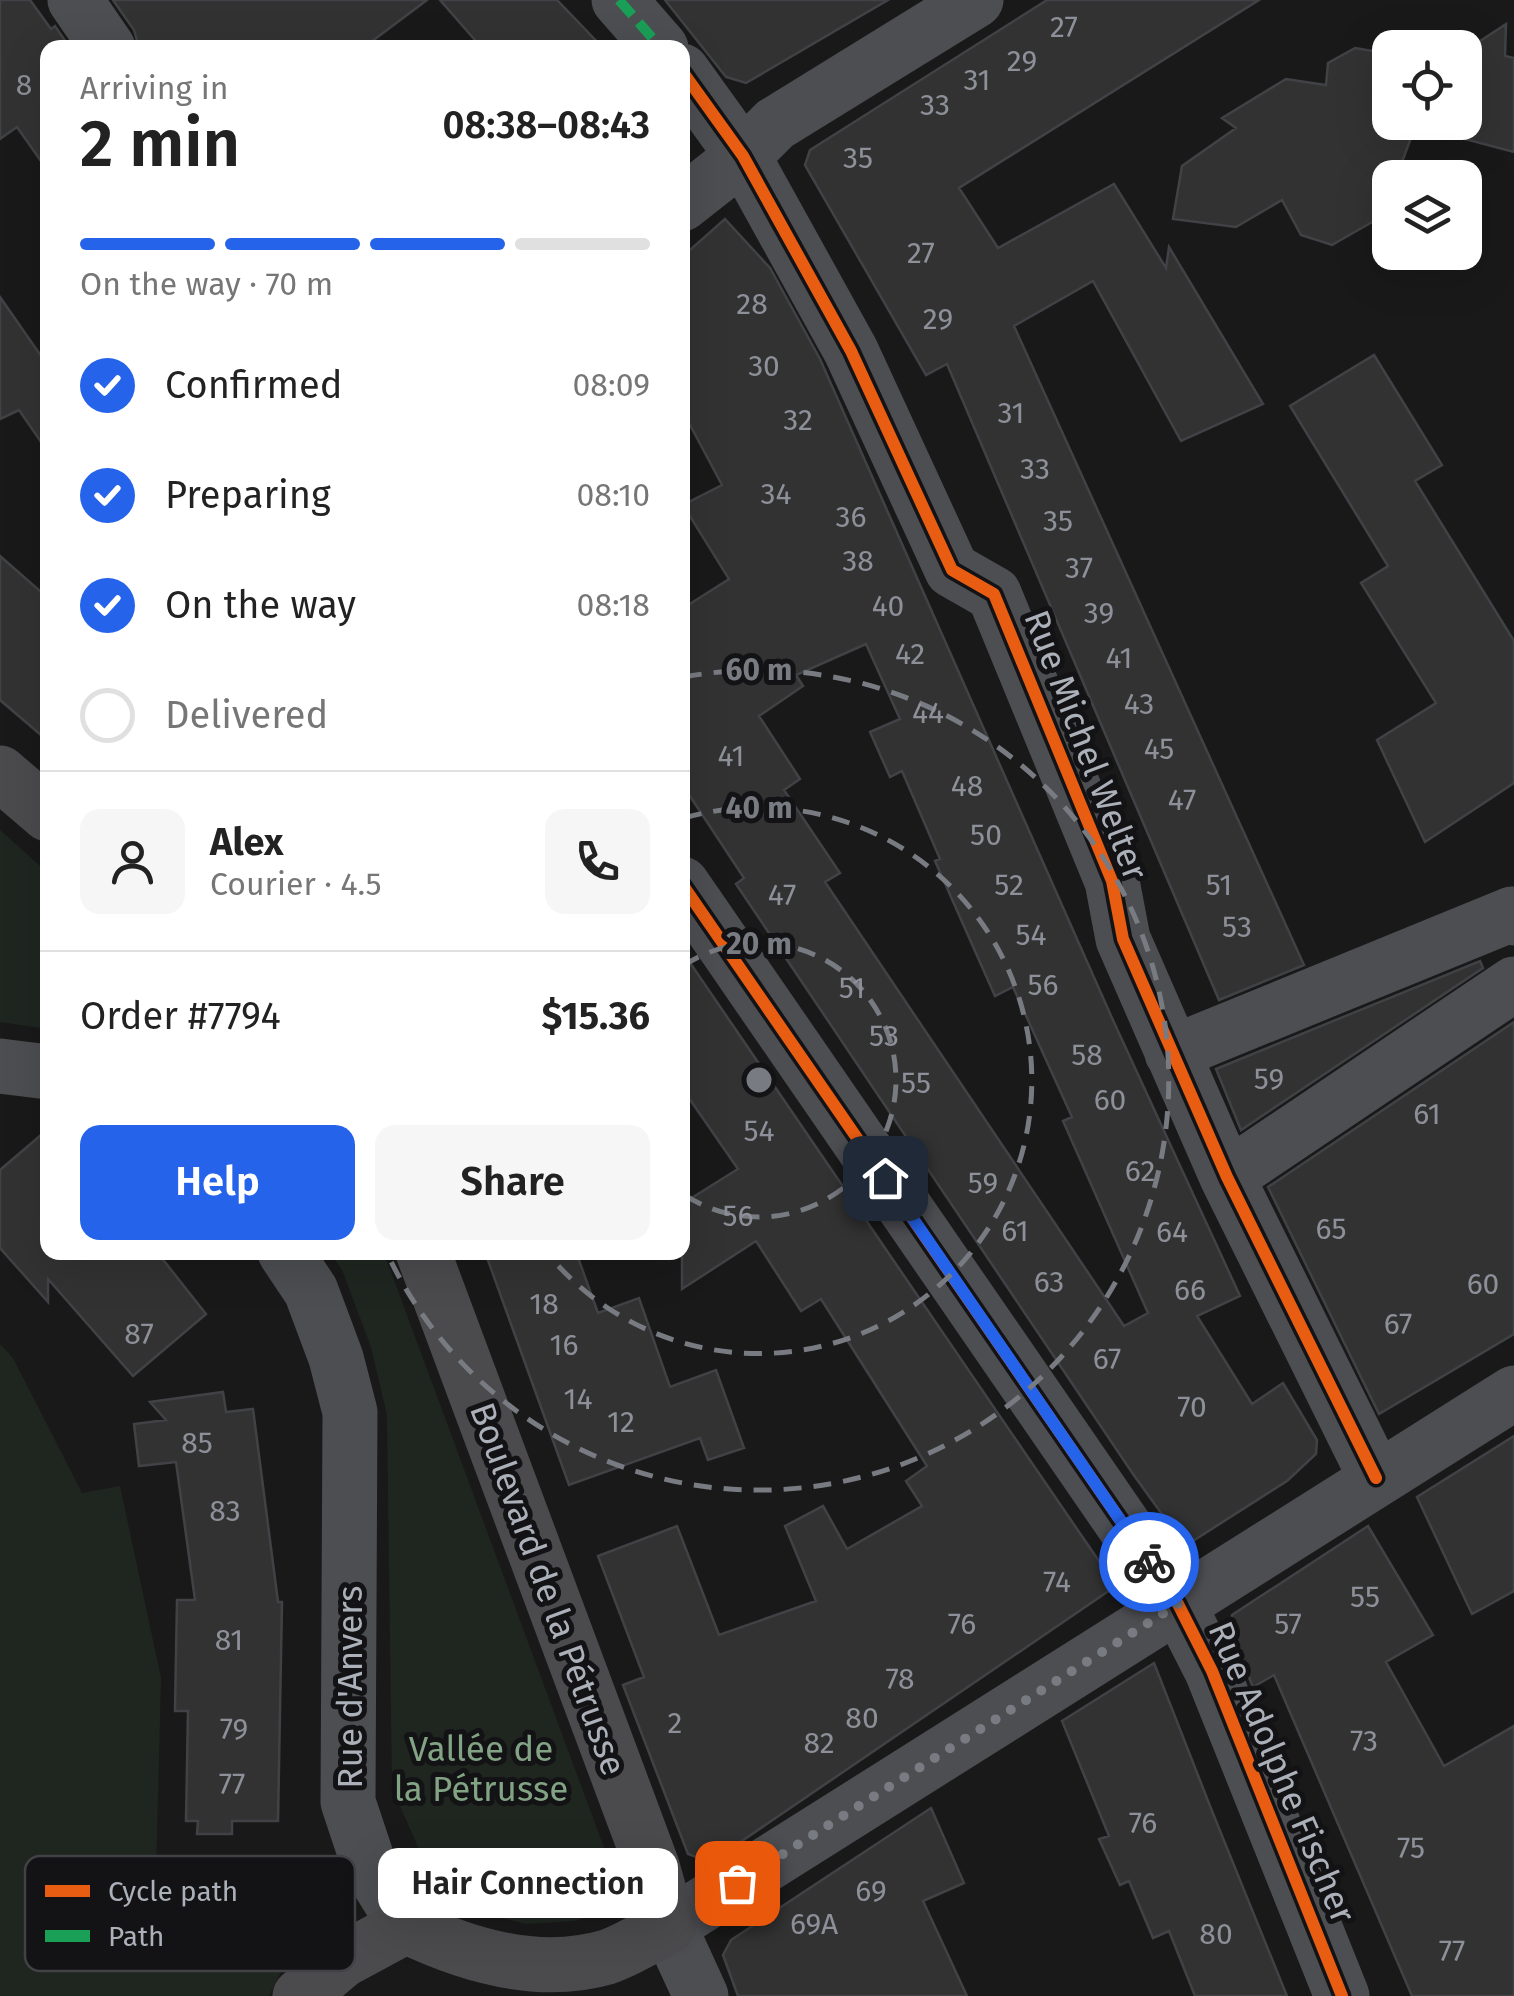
<!DOCTYPE html>
<html lang="en">
<head>
<meta charset="utf-8">
<style>
	body { margin:0; font-family:"Fira Sans",sans-serif; background:#f6f6f6; color:#222; height:100vh; display:flex; flex-direction:column; font-size:38px; white-space:nowrap }
	* { box-sizing:border-box; margin:0 }
	p { font-size:32px; color:#767676 }
	.icon { flex:none; width:55px; height:55px; fill:none; stroke:currentColor; stroke-width:2; stroke-linecap:round; stroke-linejoin:round }
	.map { position:relative; flex:1; overflow:hidden }
	.side { position:absolute; left:40px; top:40px; width:650px; height:1220px; display:flex; flex-direction:column; background:#fff; border-radius:20px; box-shadow:0 10px 40px #0002 }
	.side>* { flex:none }
	.tools { position:absolute; left:1372px; top:30px; display:grid; gap:20px }
	.tools a { display:grid; place-items:center; width:110px; height:110px; border-radius:20px; background:#fff; box-shadow:0 10px 40px #0002; font-size:50px }
	.pin { position:absolute; display:grid; place-items:center; width:85px; height:85px; color:#fff; margin:-42px; border-radius:20px; box-shadow:0 5px 15px #0006 }
	.courier { position:absolute; display:grid; place-items:center; width:100px; height:100px; margin:-50px; border:8px solid #2563eb; border-radius:50%; background:#fff; color:#222; box-shadow:0 2px 12px #0007 }
	.bubble { position:absolute; height:70px; border-radius:20px; background:#fff; box-shadow:0 10px 40px #0002; font-size:32px; font-weight:600; line-height:70px; text-align:center }
	.headline em { font-style:normal; font-weight:600 }
	.headline div { display:flex; flex-direction:column-reverse }
	.headline { display:flex; align-items:center; justify-content:space-between; height:170px; padding:0 40px }
	h1 { font-size:65px; font-weight:600; line-height:75px }
	.bar { display:grid; grid-template-columns:repeat(4,1fr); gap:15px 10px; align-content:center; height:120px; padding:0 40px }
	.bar i { height:12px; border-radius:8px; background:#e0e0e0 }
	.bar .active { background:#2563eb }
	.bar p { grid-column:span 4 }
	.line { display:flex; align-items:center; gap:25px; padding:0 40px; border-top:2px solid #e0e0e0 }
	.line div { flex:1 }
	.round { display:grid; place-items:center; flex:none; width:105px; height:105px; border-radius:20px; background:#f6f6f6 }
	ol { padding:0 40px; list-style:none }
	li { display:flex; align-items:center; gap:30px; height:110px }
	li p { margin-inline-start:auto }
	li .icon { padding:10px; border-radius:50%; background:#2563eb; color:#fff; stroke-width:4 }
	li:last-child { color:#767676 }
	li i { width:55px; height:55px; border:5px solid #e0e0e0; border-radius:50% }
	.cta { display:flex; gap:20px; margin-top:auto; padding:20px 40px }
	.cta a { flex:1; height:115px; border-radius:20px; background:#2563eb; color:#fff; font-size:40px; font-weight:600; line-height:115px; text-align:center }
	.cta a+a { background:#f6f6f6; color:#222 }
	.map>svg:first-child { display:block }
</style>
</head>
<body>
<div class="map">
<svg width="1514" height="1996" viewBox="0 0 1514 1996">
	<rect width="100%" height="100%" fill="#191919"/>
	<path fill="#1f2620" d="M0 830 47 872V1029L0 1022Z
		M330 1253H384L616 1880 604 1910 575 1921 526 1924 485 1914 446 1887 419 1849 392 1788 387 1415 371 1347 342 1270Z
		M0 1344 13 1358 82 1493 120 1486 161 1678 156 1874 298 1878 310 1912 269 1996H0Z"/>
	<path fill="#323233" stroke="#414245" stroke-width="2.5" fill-rule="evenodd" d="M0 0H30L51 29 55 26 70 48H48V171L17 127 0 139Z
		M113 0H427L363 48H139L134 30Z
		M440 0H557L603 48H482Z
		M665 0H888L746 83 726 77Z
		M1047 0H1259L959 188 998 248 1114 184 1166 268 1169 247 1263 404 1181 441 1093 281 1014 326 1304 965 1219 1000 947 364 926 375 805 165 810 150Z
		M1506 24 1505 56 1514 58V152L1465 139V51Z
		M1355 48 1390 54V122H1417L1396 178H1390V193L1381 217 1332 245 1301 235 1282 200 1236 227 1173 219 1182 166 1236 128 1222 118 1286 79 1326 85 1328 63Z
		M725 219 770 268 820 359 1112 1018 1240 1296 1197 1316 1252 1404 1283 1383 1317 1440 1316 1454 1287 1481 1185 1546 1133 1474 736 884 744 878 682 784V609L729 579 683 505 722 485 682 410V257ZM866 644 900 719 870 732 890 777 902 771 940 859 935 861 995 996 1013 987 1072 1117 1063 1121 1148 1313 1124 1326 825 882 840 873 784 790 800 779 759 716 803 686 796 675Z
		M0 297 48 366V452L19 410 0 419Z
		M1374 355 1442 465 1415 481 1514 641V783L1425 842 1377 740 1436 703 1361 583 1388 566 1290 406Z
		M0 556 48 598V741L0 700Z
		M682 951 1116 1586 711 1862 688 1854 623 1685 644 1677 598 1556 677 1526 719 1635 816 1601 785 1526 823 1506 847 1549 922 1506 906 1481 927 1466 821 1299 801 1311 756 1241 682 1289V1204L738 1169 682 1088Z
		M1480 961 1483 968 1241 1130 1216 1069Z
		M1514 1022V1334L1379 1414 1268 1187Z
		M48 1129V1252H157L206 1314 133 1376 48 1279V1302L0 1248V1170Z
		M485 1252H576L598 1313 639 1298 670 1387 716 1370 744 1448 708 1460 700 1438 569 1485Z
		M223 1392 226 1412 253 1409 278 1602H282L278 1821H232V1834H197L198 1821H186L188 1711H175L177 1600H195L176 1462 139 1466 134 1424 166 1420 150 1402Z
		M1514 1436V1591L1472 1614 1417 1497Z
		M1368 1526 1433 1635 1386 1662 1444 1766 1514 1726V1996H1412L1274 1675 1253 1687 1231 1634 1232 1615Z
		M1154 1663 1212 1811 1287 1996H1195L1169 1931 1153 1938 1129 1881 1120 1885 1099 1839 1109 1836 1062 1721Z
		M931 1808 964 1883 923 1901 967 1996H738L723 1955 731 1940Z"/>
	<g fill="none" stroke-linecap="round" stroke-linejoin="round">
		<path stroke="#4d4e52" stroke-width="55" d="M75 0 108 48
			M619 0 661 48
			M682 71 743 156 851 351 952 570 994 594 1112 881 1123 939 1227 1177 1376 1478
			M682 204 743 156 775 124 976 0
			M682 884 1178 1604 1212 1671 1342 1996
			M1172 1053 1512 914 1514 918
			M0 1066 48 1072
			M1227 1177 1514 984
			M285 1252 311 1291 336 1358 350 1412 348 1802 370 1868 406 1926
			M701 1996 669 1926 1514 1393"/>
		<path stroke="#4b4b4e" stroke-width="55" d="M0 773 48 814
			M300 1996 343 1960 406 1926C468 1956 539 1977 607 1957 628 1950 649 1936 669 1926L652 1866 423 1252"/>
		<path stroke="#1a9f57" stroke-width="10" stroke-dasharray="20 10" stroke-linecap="butt" d="M619 0 661 48"/>
		<g stroke="#131315" stroke-width="19">
			<path id="cycleway" d="M682 71 743 156 851 351 952 570 994 594 1112 881 1123 939 1227 1177 1376 1478
				M682 884 1178 1604 1212 1671 1342 1996"/>
		</g>
		<use href="#cycleway" stroke="#e95d12" stroke-width="12"/>
	</g>
	<g fill="none" stroke-linecap="round" stroke-linejoin="round">
		<path stroke="#787b81" stroke-width="10" stroke-dasharray="0 18" d="M737 1883 1178 1604 1149 1562"/>
		<path stroke="#2563eb" stroke-width="12" d="M885 1178 1149 1562"/>
	</g>
	<g fill="none" stroke="#787b81" stroke-width="5" stroke-dasharray="18 12">
		<path d="M683 966A137 137 0 1 1 683 1194"/>
		<path d="M684 818A273 273 0 1 1 548 1254"/>
		<path d="M684 677A410 410 0 1 1 387 1253"/>
	</g>
	<g text-anchor="middle" dominant-baseline="central" stroke-width="10" stroke-linejoin="round" paint-order="stroke">
		<g font-size="30" fill="#8d9098">
			<text x="1064" y="27">27</text>
			<text x="1022" y="61">29</text>
			<text x="977" y="80">31</text>
			<text x="24" y="85">8</text>
			<text x="935" y="105">33</text>
			<text x="858" y="158">35</text>
			<text x="921" y="253">27</text>
			<text x="752" y="304">28</text>
			<text x="938" y="319">29</text>
			<text x="764" y="366">30</text>
			<text x="1011" y="413">31</text>
			<text x="798" y="420">32</text>
			<text x="1035" y="469">33</text>
			<text x="776" y="494">34</text>
			<text x="851" y="517">36</text>
			<text x="1058" y="521">35</text>
			<text x="858" y="561">38</text>
			<text x="1079" y="568">37</text>
			<text x="888" y="606">40</text>
			<text x="1099" y="613">39</text>
			<text x="910" y="654">42</text>
			<text x="1119" y="658">41</text>
			<text x="1139" y="704">43</text>
			<text x="928" y="713">44</text>
			<text x="1159" y="749">45</text>
			<text x="731" y="756">41</text>
			<text x="967" y="786">48</text>
			<text x="1182" y="800">47</text>
			<text x="986" y="835">50</text>
			<text x="1009" y="885">52</text>
			<text x="1219" y="885">51</text>
			<text x="782" y="895">47</text>
			<text x="1237" y="927">53</text>
			<text x="1031" y="935">54</text>
			<text x="1043" y="985">56</text>
			<text x="852" y="988">51</text>
			<text x="884" y="1036">53</text>
			<text x="1087" y="1055">58</text>
			<text x="1269" y="1079">59</text>
			<text x="916" y="1083">55</text>
			<text x="1110" y="1100">60</text>
			<text x="1427" y="1114">61</text>
			<text x="759" y="1131">54</text>
			<text x="1140" y="1171">62</text>
			<text x="983" y="1183">59</text>
			<text x="738" y="1216">56</text>
			<text x="1331" y="1229">65</text>
			<text x="1015" y="1231">61</text>
			<text x="1172" y="1232">64</text>
			<text x="1049" y="1282">63</text>
			<text x="1483" y="1284">60</text>
			<text x="1190" y="1290">66</text>
			<text x="544" y="1304">18</text>
			<text x="1398" y="1324">67</text>
			<text x="139" y="1334">87</text>
			<text x="564" y="1345">16</text>
			<text x="1107" y="1359">67</text>
			<text x="578" y="1399">14</text>
			<text x="1192" y="1407">70</text>
			<text x="621" y="1422">12</text>
			<text x="197" y="1443">85</text>
			<text x="225" y="1511">83</text>
			<text x="1057" y="1582">74</text>
			<text x="1365" y="1597">55</text>
			<text x="962" y="1624">76</text>
			<text x="1288" y="1624">57</text>
			<text x="229" y="1640">81</text>
			<text x="900" y="1679">78</text>
			<text x="862" y="1718">80</text>
			<text x="675" y="1723">2</text>
			<text x="234" y="1729">79</text>
			<text x="1364" y="1741">73</text>
			<text x="819" y="1743">82</text>
			<text x="232" y="1784">77</text>
			<text x="1143" y="1823">76</text>
			<text x="1411" y="1848">75</text>
			<text x="871" y="1891">69</text>
			<text x="814" y="1924">69A</text>
			<text x="1216" y="1934">80</text>
			<text x="1452" y="1951">77</text>
		</g>
		<g font-size="35" fill="#abb0b9" stroke="#131315">
			<text transform="translate(1086 745) rotate(69)">Rue Michel Welter</text>
			<text transform="translate(548 1589) rotate(70)">Boulevard de la Pétrusse</text>
			<text transform="translate(350 1687) rotate(-90)">Rue d'Anvers</text>
			<text transform="translate(1282 1772) rotate(67)">Rue Adolphe Fischer</text>
		</g>
		<g font-size="35" fill="#83a385" stroke="#131315">
			<text x="481" y="1749">Vallée de<tspan x="481" dy="40">la Pétrusse</tspan></text>
		</g>
	</g>
	<rect x="25" y="1856" width="330" height="115" rx="15" fill="#131315" stroke="#414246" stroke-width="2.5"/>
	<rect x="45" y="1885" width="45" height="12" fill="#e95d12"/>
	<rect x="45" y="1930" width="45" height="12" fill="#1a9f57"/>
	<g font-size="28" fill="#abb0b9">
		<text x="108" y="1901">Cycle path</text>
		<text x="108" y="1946">Path</text>
	</g>
	<circle cx="759" cy="1080" r="15" fill="#787b81" stroke="#131315" stroke-width="5"/>
	<g font-size="30" text-anchor="middle" font-weight="bold" fill="#787b81" stroke="#131315" stroke-width="10" stroke-linejoin="round" paint-order="stroke">
		<text x="759" y="680">60 m</text>
		<text x="759" y="818">40 m</text>
		<text x="759" y="954">20 m</text>
	</g>
</svg>
<div class="tools">
<a><svg class="icon" aria-label="locate" viewBox="0 0 24 24"><circle cx="12" cy="12" r="6"/><path d="M12 2v4M12 18v4M2 12h4M18 12h4"/></svg></a>
<a><svg class="icon" aria-label="layers" viewBox="0 0 24 24"><path d="M12 4l9 5-9 5-9-5zM3 14l9 5 9-5"/></svg></a>
</div>
<div class="pin" style="left:737px;top:1883px;background:#ea580c"><svg class="icon" aria-label="bag" viewBox="0 0 24 24"><path d="M5 8h14l-1 12H6zM9 8a3 3 0 0 1 6 0"/></svg></div>
<div class="pin" style="left:885px;top:1178px;background:#1f2937"><svg class="icon" aria-label="home" viewBox="0 0 24 24"><path d="M3 11l9-7 9 7M6 9v11h12V9"/></svg></div>
<div class="courier" style="left:1149px;top:1562px"><svg class="icon" aria-label="bike" viewBox="0 0 24 24"><circle cx="6" cy="16" r="4"/><circle cx="18" cy="16" r="4"/><path d="M6 16l4-8h5l3 8M10 8l3 8H6M13 5h3"/></svg></div>
<div class="bubble" style="left:378px;top:1848px;width:300px">Hair Connection</div>
<section class="side">
<div class="headline"><div><h1>2 min</h1><p>Arriving in</p></div><em>08:38–08:43</em></div>
<div class="bar"><i class="active"></i><i class="active"></i><i class="active"></i><i></i><p>On the way · 70 m</p></div>
<ol>
<li><svg class="icon" aria-label="check" viewBox="0 0 24 24"><path d="M5 12l5 5 9-10"/></svg>Confirmed<p>08:09</p></li>
<li><svg class="icon" aria-label="check" viewBox="0 0 24 24"><path d="M5 12l5 5 9-10"/></svg>Preparing<p>08:10</p></li>
<li><svg class="icon" aria-label="check" viewBox="0 0 24 24"><path d="M5 12l5 5 9-10"/></svg>On the way<p>08:18</p></li>
<li><i></i>Delivered</li>
</ol>
<div class="line" style="height:180px"><a class="round"><svg class="icon" aria-label="person" viewBox="0 0 24 24"><circle cx="12" cy="8" r="4"/><path d="M4 21q1-7 8-7t8 7"/></svg></a><div><b>Alex</b><p>Courier · 4.5</p></div><a class="round"><svg class="icon" aria-label="phone" viewBox="0 0 24 24"><path d="M5 4h4l2 5-3 2q2 4 5 5l2-3 5 2v4C11 20 4 13 5 4z"/></svg></a></div>
<div class="line" style="height:130px"><div>Order #7794</div><b>$15.36</b></div>
<div class="cta"><a>Help</a><a>Share</a></div>
</section>
</div>
</body>
</html>
